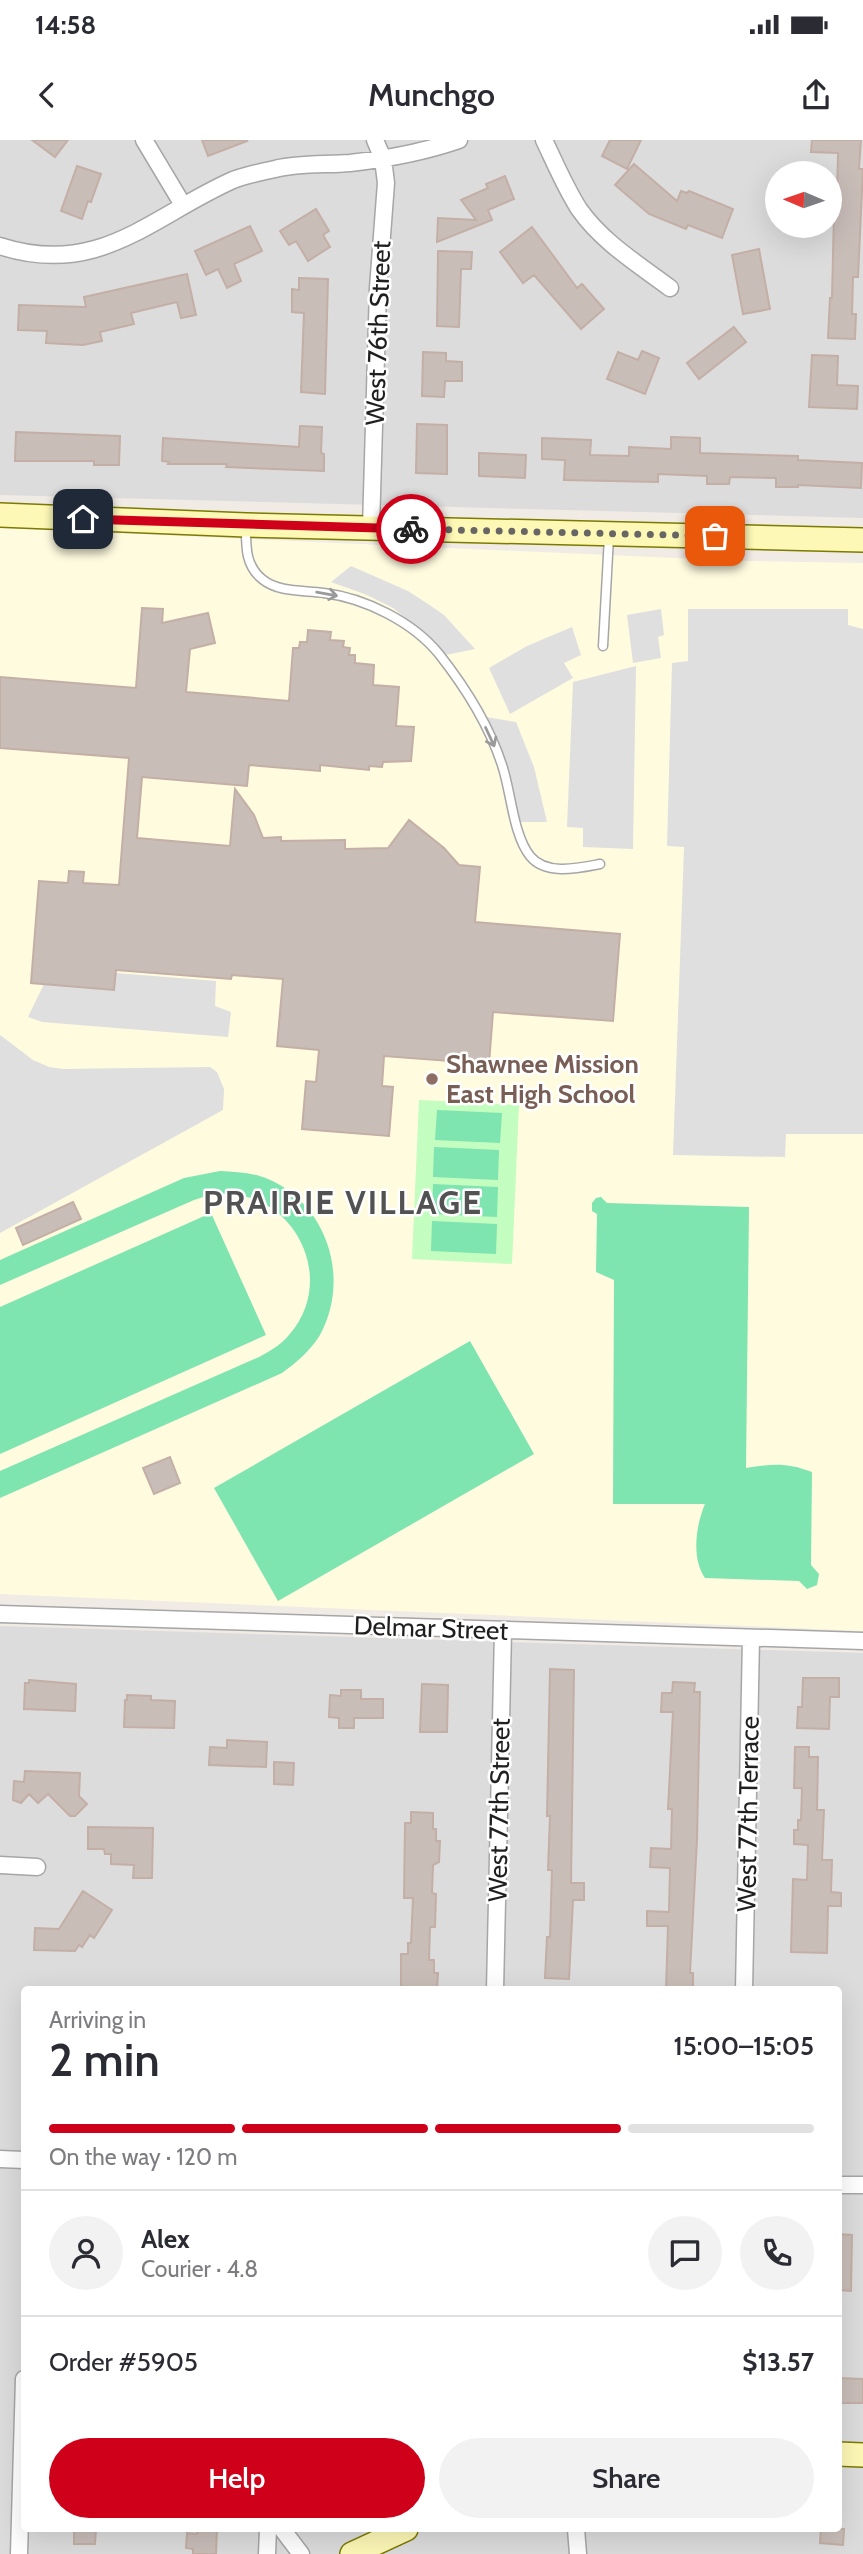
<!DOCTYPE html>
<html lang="en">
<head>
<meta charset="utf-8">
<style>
	body { margin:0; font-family:Cabin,sans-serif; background:#f2f2f3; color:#2b2b33; height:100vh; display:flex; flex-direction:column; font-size:26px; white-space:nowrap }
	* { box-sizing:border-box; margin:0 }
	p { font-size:23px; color:#7c7c81 }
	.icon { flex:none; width:38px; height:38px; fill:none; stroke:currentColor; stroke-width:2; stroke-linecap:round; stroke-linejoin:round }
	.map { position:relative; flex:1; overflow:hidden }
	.panel { position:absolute; left:21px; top:1846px; width:821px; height:546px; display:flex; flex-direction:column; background:#fff; border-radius:7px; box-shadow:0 7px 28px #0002 }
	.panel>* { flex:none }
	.needle { width:46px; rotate:272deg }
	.controls { position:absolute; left:765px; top:21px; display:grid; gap:14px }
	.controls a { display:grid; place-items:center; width:77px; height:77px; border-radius:50%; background:#fff; box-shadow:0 7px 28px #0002; font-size:35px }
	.pin { position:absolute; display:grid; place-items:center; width:60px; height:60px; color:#fff; margin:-30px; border-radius:14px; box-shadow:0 4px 10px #0006 }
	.courier { position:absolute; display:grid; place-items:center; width:70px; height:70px; margin:-35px; border:5px solid #ce001a; border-radius:50%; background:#fff; color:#222; box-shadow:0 2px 9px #0007 }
	.overview em { font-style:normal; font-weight:600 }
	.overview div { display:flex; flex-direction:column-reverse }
	.overview { display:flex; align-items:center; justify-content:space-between; height:119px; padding:0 28px }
	h1 { font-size:46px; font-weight:600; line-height:52px }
	.bar { display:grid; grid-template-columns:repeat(4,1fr); gap:10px 7px; align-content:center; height:84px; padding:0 28px }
	.bar i { height:9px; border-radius:5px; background:#e1e1e2 }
	.bar .active { background:#ce001a }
	.bar p { grid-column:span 4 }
	.line { display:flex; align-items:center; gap:18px; padding:0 28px; border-top:2px solid #e1e1e2 }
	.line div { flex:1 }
	.round { display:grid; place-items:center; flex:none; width:74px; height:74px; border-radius:37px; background:#f2f2f3 }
	.cta { display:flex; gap:14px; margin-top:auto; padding:14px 28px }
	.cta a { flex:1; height:80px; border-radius:42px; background:#ce001a; color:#fff; font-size:28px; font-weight:600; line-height:80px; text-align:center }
	.cta a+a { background:#f2f2f3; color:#2b2b33 }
	.status { display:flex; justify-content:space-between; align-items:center; height:49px; padding:0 35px; background:#fff; direction:ltr }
	.status svg { height:19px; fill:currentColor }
	header { display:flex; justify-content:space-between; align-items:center; height:91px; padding:0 28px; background:#fff; font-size:32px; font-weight:600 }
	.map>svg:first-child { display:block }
</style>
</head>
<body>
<div class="status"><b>14:58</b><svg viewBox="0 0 49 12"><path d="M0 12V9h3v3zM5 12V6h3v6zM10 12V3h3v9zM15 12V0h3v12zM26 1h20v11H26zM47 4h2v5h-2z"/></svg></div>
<header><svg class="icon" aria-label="back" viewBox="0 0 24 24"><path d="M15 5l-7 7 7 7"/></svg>Munchgo<svg class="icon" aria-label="share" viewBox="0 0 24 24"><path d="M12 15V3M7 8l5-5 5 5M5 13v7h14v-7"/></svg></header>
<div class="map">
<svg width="863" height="2414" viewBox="0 0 863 2414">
	<rect width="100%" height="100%" fill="#f0ebe5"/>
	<path fill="#dddcdc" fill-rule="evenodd" d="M0 0H863V378L0 355ZM777 33H830V86H777Z
		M0 1486 863 1513V2414H0ZM24 1850H838V2389H24Z"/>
	<path fill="#fffbdf" d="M0 388 743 421 863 423V1491L0 1454Z"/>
	<path fill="#c3fdc0" d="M419 960 519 965 512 1124 412 1119Z"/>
	<path fill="#7ee4b0" d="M437 970 502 973 500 1003 435 1000Z
		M434 1007 499 1010 498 1040 433 1037Z
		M220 1031C236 1032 252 1032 268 1039 327 1064 351 1138 320 1195 311 1210 296 1223 282 1233L0 1358V1331L259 1217C270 1211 281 1205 289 1195 337 1141 297 1055 226 1054 215 1053 204 1057 194 1060L0 1145V1120L184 1038Z
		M433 1044 498 1047 497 1077 432 1074Z
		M601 1057 607 1063 749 1067 746 1328C772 1324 786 1322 812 1332L811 1425 819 1434 817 1445 807 1449 799 1441 705 1438C691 1418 696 1385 705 1364H613L614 1140 596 1132 597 1074 592 1071V1063L596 1058Z
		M211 1073 266 1195 0 1314V1167Z
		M432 1081 497 1084 496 1114 431 1111Z
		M470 1201 534 1314 278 1461 214 1348Z"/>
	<path fill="#dfdfdf" d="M351 426 408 451 428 464 444 475 475 509 446 515 434 501 393 468 367 455 331 442Z
		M661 469 664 495 658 497 661 518 633 523 627 475Z
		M688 469H848V485L863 489V994H786L785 1017 673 1015 684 707 667 706 672 523 688 521Z
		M572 487 581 515 564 523 573 538 510 574 489 528 527 506Z
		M636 526 633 709 583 707V688L567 687 573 542Z
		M486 577 516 582 534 627 547 682H520L503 619Z
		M116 833 216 841 215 866 231 872 228 897 42 882 28 877 44 844 114 850Z
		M0 895 33 920 49 927 63 929 210 927 217 932 224 949 223 970 0 1093Z"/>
	<path fill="#c9bdb8" stroke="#c3afa6" stroke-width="2" d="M32 0H68L55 17Z
		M202 0H246L247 1 208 16Z
		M610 0H641L627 29 602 16Z
		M812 0H861L859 29H863L858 137H853L852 174H856L855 199 828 198 830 158H832L834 72H830V55H837L838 13 811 12Z
		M634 24 677 61 681 51 687 53 689 51 733 69 722 98 688 85 686 89 649 74 615 45Z
		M77 26 101 34 91 62 88 61 82 79 61 71Z
		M505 36 514 59 488 70 492 80 437 102 438 78 476 80 461 60 488 48 486 44Z
		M316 69 329 91 323 95 330 107 308 121 296 101 289 105 280 91Z
		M250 86 262 111 234 124 241 141 227 148 218 129 206 135 195 111Z
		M532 87 577 148 582 144 604 169 581 189 534 135 523 143 500 112Z
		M759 109 770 169 743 174 732 115Z
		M438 111 472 112 471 129H461L459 187 437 186Z
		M187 134 196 175 181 178 177 162 131 173 134 184 100 192 102 201 83 205 46 203 47 191 18 190 19 165 86 167 84 157Z
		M299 138 328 139 325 254 301 252 304 173 292 172V149L299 150Z
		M734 187 746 202 699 239 687 223Z
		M642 211 659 218 645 254 607 239 618 212 638 220Z
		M423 212 446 213V221L462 222V241H445L444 257 422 256Z
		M812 215 838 216 837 245 858 246 857 269 809 267Z
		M417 284 447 285V334L416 333Z
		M300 286 322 287 321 313 324 314V331L226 327 227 324H168L169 322 162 321 163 298 299 307Z
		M16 292 120 296 119 325H94V321H15Z
		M671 297 700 298V313L798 316V320L862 323 861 348 798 345V347H776V338L730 337 729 344H707V336L658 334V342L564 340 565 320 542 319V298L591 300 590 315 629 316V307L671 309Z
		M479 313 526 315 525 338 479 336Z
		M142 468 163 469 162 483 208 473 215 503 190 509 186 552 289 561 293 508H299L300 502H307L308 490 331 492 330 500 344 501 343 507 350 508 349 515H355V523L374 525 373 545 399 547 396 586 414 587 411 621 383 622 382 627 369 626V630L320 625V631L249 625 247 646 142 637 137 698 230 706 235 649 254 675 263 698 281 697V701L345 700V709L388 708 409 680 444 708 459 725 480 727 475 782 620 794 613 881 493 872 489 924 384 916 382 946 393 947 389 996 302 989 306 941 316 942 319 910 277 906 283 839 232 835 231 839 116 830 114 850 31 843 39 741 68 743 69 731 84 732 83 743 119 745 129 618 0 608V537L136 548Z
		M73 1062 81 1079 23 1105 16 1088Z
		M170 1317 180 1343 154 1354 143 1328Z
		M550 1529 574 1530 571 1743H584V1760H573L569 1839 545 1838 547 1797H550L552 1730H548L550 1676H547Z
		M803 1538H839V1557H830L829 1589 797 1588 798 1567H802Z
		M29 1540 76 1544 75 1571 24 1569 25 1543H29Z
		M673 1542 695 1543 694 1552H700L697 1699 690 1833H693V1850H666L668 1786H647V1771L669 1772 670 1728 650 1727 651 1708 671 1709 672 1669H668L673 1572H661L662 1553H672Z
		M422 1544 448 1545 447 1592H420Z
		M341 1550H361V1559H383V1578H354V1588H339V1578L329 1577 330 1555 341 1556Z
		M127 1555 151 1556V1560L175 1561 174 1588 124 1587 125 1560H127Z
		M227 1600 267 1602 266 1627 209 1625 210 1607 227 1608Z
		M795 1607H809V1617H818L817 1670H824L822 1720H832L831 1752 841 1753V1766H828L827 1813 791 1812 793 1739 807 1740 808 1705 794 1704V1690H798V1680H801L802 1648H794Z
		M274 1622 294 1623 293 1645 274 1644Z
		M25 1631 80 1633 79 1656 87 1664 75 1676H70L48 1654 38 1663 29 1654 21 1663 13 1660 14 1641 24 1642Z
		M411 1672 433 1673V1689H436V1701H440L439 1722 433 1725 432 1753 436 1754 435 1787H430L429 1820H434V1833H438L437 1850H401V1814H408V1803H411L413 1758H404L405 1683H411Z
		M88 1687 153 1688 152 1738H133L134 1725 111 1724V1714H105L104 1709H88Z
		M83 1751 112 1770 94 1798 90 1795 82 1807 79 1805 75 1811 34 1810 35 1788 59 1789Z
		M838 2094 852 2095 851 2151 838 2150Z
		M838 2238 863 2239V2263H838Z
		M74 2389H96L95 2404H74Z
		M198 2389H217L216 2414H193V2409L186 2408 187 2393 197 2394Z
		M821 2389H844L843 2405 820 2403Z"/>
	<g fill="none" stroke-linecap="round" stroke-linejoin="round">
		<g stroke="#a6a6a6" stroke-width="11">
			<path id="lane" d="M246 386C246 406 245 425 262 439 279 453 304 450 324 453 365 458 413 482 439 514 465 547 489 585 502 625 511 651 513 695 530 716 546 736 579 728 600 724
				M603 506 609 397"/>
		</g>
		<g stroke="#a6a6a6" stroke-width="19">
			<path id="street" d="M144 0 183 65
				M544 0C555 23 565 47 579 69 602 102 638 124 670 148
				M0 106C99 138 150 77 233 40 246 35 261 32 275 29 299 23 325 25 350 23 387 19 424 12 459 0
				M371 388 378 148 386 43 383 19 375 0
				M0 1474 863 1501
				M0 1725 37 1727
				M495 1850 503 1491
				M744 1850 751 1498
				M0 2019 24 2020
				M838 2045H863
				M282 2389 301 2414
				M576 2389 578 2414
				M19 2414 24 2239
				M267 2414 268 2389"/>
		</g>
		<g stroke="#7c7a00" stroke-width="26">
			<path id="secondary" d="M0 375 246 385 863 400
				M838 2314 863 2315
				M352 2414 406 2389"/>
		</g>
		<use href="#lane" stroke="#fff" stroke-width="8"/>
		<use href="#street" stroke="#fff" stroke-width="16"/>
		<use href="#secondary" stroke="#fdf8b6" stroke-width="23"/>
	</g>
	<defs><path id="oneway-shaft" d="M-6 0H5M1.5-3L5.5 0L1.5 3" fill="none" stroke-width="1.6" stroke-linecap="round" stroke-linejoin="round" transform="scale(1.75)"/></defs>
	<g stroke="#9a9a9a">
		<use href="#oneway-shaft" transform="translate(327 454) rotate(10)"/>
		<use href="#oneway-shaft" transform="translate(490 597) rotate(65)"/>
	</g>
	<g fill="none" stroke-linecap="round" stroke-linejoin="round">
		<path stroke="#686664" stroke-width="7" stroke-dasharray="0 12.6" d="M411 389 715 396"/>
		<path stroke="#ce001a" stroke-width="9" d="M83 379 411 389"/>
	</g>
	<circle fill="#8d6e63" stroke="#fff" stroke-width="2.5" cx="432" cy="939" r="7"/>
	<g text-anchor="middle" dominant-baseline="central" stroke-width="5" stroke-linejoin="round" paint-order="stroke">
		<g font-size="26" fill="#1f1f1f" stroke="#fff">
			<text transform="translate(378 193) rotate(-88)">West 76th Street</text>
			<text transform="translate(431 1488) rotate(2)">Delmar Street</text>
			<text transform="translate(499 1670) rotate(-89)">West 77th Street</text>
			<text transform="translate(748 1674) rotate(-89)">West 77th Terrace</text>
		</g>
		<g font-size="26" font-weight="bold" fill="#785e54" stroke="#fff" text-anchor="start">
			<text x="446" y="924">Shawnee Mission<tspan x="446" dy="30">East High School</tspan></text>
		</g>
		<g font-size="33" font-weight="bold" letter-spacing="2" fill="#525252" stroke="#fff">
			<text x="343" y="1062">PRAIRIE VILLAGE</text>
		</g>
	</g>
</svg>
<div class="controls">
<a><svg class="needle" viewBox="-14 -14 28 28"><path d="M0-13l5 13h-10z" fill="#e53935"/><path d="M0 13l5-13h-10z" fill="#7c7c81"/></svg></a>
</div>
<div class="pin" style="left:715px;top:396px;background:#ea580c"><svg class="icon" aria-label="bag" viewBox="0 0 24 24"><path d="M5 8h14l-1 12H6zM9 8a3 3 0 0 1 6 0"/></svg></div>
<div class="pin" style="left:83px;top:379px;background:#1f2937"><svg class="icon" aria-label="home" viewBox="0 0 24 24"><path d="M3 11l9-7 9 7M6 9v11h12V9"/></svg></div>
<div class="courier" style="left:411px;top:389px"><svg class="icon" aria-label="bike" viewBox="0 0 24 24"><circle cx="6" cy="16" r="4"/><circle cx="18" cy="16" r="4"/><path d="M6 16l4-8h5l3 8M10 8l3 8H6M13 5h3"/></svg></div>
<section class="panel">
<div class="overview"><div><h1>2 min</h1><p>Arriving in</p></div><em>15:00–15:05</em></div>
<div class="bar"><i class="active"></i><i class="active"></i><i class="active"></i><i></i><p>On the way · 120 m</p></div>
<div class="line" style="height:126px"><a class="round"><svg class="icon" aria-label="person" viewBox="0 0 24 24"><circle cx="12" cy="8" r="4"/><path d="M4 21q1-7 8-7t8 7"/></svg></a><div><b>Alex</b><p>Courier · 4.8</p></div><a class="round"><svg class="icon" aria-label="chat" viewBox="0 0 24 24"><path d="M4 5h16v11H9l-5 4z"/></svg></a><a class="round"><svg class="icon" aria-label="phone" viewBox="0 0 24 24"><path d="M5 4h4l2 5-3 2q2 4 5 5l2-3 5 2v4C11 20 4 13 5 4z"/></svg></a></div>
<div class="line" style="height:91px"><div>Order #5905</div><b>$13.57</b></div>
<div class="cta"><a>Help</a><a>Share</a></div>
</section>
</div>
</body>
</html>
